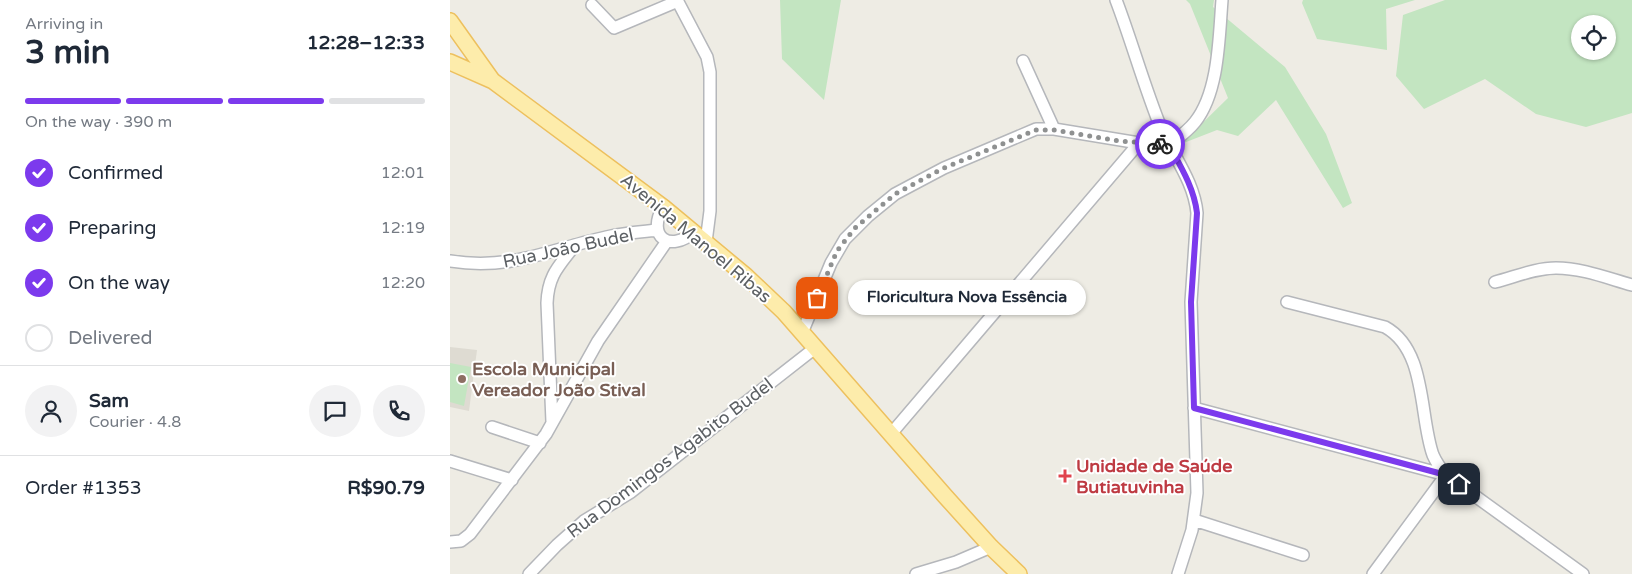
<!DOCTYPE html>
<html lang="en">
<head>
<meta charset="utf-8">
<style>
	body { margin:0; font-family:"Varela Round",sans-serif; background:#f2f2f3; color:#1f2937; height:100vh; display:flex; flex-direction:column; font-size:19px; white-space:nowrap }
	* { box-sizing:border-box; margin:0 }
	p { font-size:16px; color:#747a83 }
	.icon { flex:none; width:28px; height:28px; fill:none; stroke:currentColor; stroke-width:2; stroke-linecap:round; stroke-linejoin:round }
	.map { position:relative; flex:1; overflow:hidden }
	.sheet { display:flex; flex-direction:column; background:#fff; width:450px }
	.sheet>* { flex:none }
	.fabs { position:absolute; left:1121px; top:15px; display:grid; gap:10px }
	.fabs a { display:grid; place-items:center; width:45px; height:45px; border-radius:50%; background:#fff; box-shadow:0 1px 4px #0004; font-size:25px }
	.pin { position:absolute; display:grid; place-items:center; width:42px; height:42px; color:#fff; margin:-21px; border-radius:10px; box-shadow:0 2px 8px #0006 }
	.courier { position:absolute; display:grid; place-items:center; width:50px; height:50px; margin:-25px; border:4px solid #7c3aed; border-radius:50%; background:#fff; color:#222; box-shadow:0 1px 6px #0007 }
	.bubble { position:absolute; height:35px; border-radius:18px; background:#fff; box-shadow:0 1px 4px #0004; font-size:16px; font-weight:700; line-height:35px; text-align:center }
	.summary em { font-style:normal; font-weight:700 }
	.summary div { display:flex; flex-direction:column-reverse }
	.summary { display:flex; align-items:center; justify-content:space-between; height:85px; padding:0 25px }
	h1 { font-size:32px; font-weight:700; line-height:38px }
	.bar { display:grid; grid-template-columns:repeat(4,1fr); gap:8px 5px; align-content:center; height:60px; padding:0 25px }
	.bar i { height:6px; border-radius:4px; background:#e0e1e3 }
	.bar .current { background:#7c3aed }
	.bar p { grid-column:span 4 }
	.line { display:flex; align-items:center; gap:12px; padding:0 25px; border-top:1px solid #e0e1e3 }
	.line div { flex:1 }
	.round { display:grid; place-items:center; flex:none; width:52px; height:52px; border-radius:26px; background:#f2f2f3 }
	ol { padding:0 25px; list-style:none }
	li { display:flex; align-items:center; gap:15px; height:55px }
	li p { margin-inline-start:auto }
	li .icon { padding:5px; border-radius:50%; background:#7c3aed; color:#fff; stroke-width:4 }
	li:last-child { color:#747a83 }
	li i { width:28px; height:28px; border:2px solid #e0e1e3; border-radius:50% }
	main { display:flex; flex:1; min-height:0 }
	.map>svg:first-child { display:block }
</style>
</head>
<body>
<main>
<section class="sheet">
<div class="summary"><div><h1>3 min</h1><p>Arriving in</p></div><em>12:28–12:33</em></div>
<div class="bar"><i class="current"></i><i class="current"></i><i class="current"></i><i></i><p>On the way · 390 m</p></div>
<ol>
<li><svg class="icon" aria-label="check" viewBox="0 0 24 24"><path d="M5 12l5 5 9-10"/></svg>Confirmed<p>12:01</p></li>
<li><svg class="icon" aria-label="check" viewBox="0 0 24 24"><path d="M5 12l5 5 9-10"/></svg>Preparing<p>12:19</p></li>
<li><svg class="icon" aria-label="check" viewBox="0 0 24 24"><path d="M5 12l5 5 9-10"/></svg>On the way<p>12:20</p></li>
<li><i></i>Delivered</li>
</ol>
<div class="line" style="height:90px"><a class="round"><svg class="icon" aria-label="person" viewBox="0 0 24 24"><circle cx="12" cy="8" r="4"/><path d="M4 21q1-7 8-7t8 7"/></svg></a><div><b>Sam</b><p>Courier · 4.8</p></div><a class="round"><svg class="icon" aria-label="chat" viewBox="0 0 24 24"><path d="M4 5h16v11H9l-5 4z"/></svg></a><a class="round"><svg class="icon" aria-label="phone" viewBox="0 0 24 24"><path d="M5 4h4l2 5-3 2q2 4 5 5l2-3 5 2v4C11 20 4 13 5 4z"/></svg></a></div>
<div class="line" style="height:65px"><div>Order #1353</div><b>R$90.79</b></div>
</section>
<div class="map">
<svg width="1182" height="574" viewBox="0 0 1182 574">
	<rect width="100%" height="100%" fill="#eeece4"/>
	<path fill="#dedbd2" d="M0 347 27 350 19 411 0 407Z"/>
	<path fill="#c3e5c1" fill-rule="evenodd" d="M330 0H391L374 100 332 59Z
		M736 0H764L763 7 835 67 876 134 902 203 893 208 826 100 788 136 767 130 731 144 778 98 740 4Z
		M853 0H965L936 9 937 50 867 39 852 3Z
		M995 0H1182V113L1136 127 1086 114 1035 79 974 109 946 76 953 15ZM1130 24H1158V51H1130Z
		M0 363 21 367 14 406 0 402Z"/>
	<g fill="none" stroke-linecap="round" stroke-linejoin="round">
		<g stroke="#b5b7bb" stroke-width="14">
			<path id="minor" d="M227 0 257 57 260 72V211L256 242
				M666 0C682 42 694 86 711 128 723 156 744 181 747 213L741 302 747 493 742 530 728 574
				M142 5 164 28 228 1
				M573 61 604 129
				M213 207C196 237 220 253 244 232
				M0 261C63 271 102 248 161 236 176 233 192 232 207 230
				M1045 282C1065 277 1085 268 1106 268 1132 268 1157 278 1182 285
				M837 302 935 327C977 350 969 416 983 455 986 462 991 469 996 475L923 574
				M352 333 381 263 395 239 418 216 445 194 460 186 494 168 586 129H604L689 143
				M744 408 996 475 1133 574
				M102 422 97 303C98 275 109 266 125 245
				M42 427 90 443
				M440 435 689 143 719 145C728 138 738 131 745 122 769 92 769 37 772 0
				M0 461 62 480
				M744 520 853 555
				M0 542 11 541 20 534 96 434 148 341 217 241
				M79 574 107 545 134 521 181 492 365 348
				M466 574 506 562 541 547"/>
		</g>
		<g stroke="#edc05e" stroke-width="18">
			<path id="major" d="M0 21 42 80
				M0 62 43 81 213 207 296 276 334 312 495 496 541 547 569 574"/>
		</g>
		<use href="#minor" stroke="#fff" stroke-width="11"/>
		<use href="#major" stroke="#fdecab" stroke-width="15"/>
	</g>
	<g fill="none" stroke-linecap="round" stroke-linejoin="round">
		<path stroke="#8f9191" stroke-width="5" stroke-dasharray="0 9" d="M367 298 387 251 405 228 445 194 494 168 586 130H604L669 141 710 144"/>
		<path stroke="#7c3aed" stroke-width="6" d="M710 144 719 145C731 167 744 188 747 213L741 302 744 408 996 475 1009 484"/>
	</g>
	<circle fill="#8d6e63" stroke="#fff" stroke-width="2" cx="12" cy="379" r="5"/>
	<path fill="#e0444e" stroke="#fff" stroke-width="2" d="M612.5 468.5h5v5h5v5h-5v5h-5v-5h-5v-5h5z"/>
	<g text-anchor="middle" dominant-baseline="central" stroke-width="4" stroke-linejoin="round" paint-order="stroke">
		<g font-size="18" fill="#5c6064" stroke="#fff">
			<text transform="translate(246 238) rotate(40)">Avenida Manoel Ribas</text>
			<text transform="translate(118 248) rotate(-12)">Rua João Budel</text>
			<text transform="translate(220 458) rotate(-37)">Rua Domingos Agabito Budel</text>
		</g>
		<g font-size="18" font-weight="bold" fill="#785e54" stroke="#fff" text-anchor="start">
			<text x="22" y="369">Escola Municipal<tspan x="22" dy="21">Vereador João Stival</tspan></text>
		</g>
		<g font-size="18" font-weight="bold" fill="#be3a42" stroke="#fff" text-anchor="start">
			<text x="626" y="466">Unidade de Saúde<tspan x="626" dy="21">Butiatuvinha</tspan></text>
		</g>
	</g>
</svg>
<div class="fabs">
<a><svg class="icon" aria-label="locate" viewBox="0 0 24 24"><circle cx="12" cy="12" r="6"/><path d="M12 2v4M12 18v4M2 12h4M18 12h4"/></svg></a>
</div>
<div class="pin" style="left:367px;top:298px;background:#ea580c"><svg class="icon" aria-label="bag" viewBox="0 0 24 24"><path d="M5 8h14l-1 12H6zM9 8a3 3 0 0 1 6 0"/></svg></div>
<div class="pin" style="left:1009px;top:484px;background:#1f2937"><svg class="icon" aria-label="home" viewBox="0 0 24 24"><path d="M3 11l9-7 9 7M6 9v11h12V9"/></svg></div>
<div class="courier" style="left:710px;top:144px"><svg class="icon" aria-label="bike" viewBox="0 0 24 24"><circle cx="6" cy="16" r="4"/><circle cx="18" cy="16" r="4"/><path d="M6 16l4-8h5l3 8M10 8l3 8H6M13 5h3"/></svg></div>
<div class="bubble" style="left:398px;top:280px;width:238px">Floricultura Nova Essência</div>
</div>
</main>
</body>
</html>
